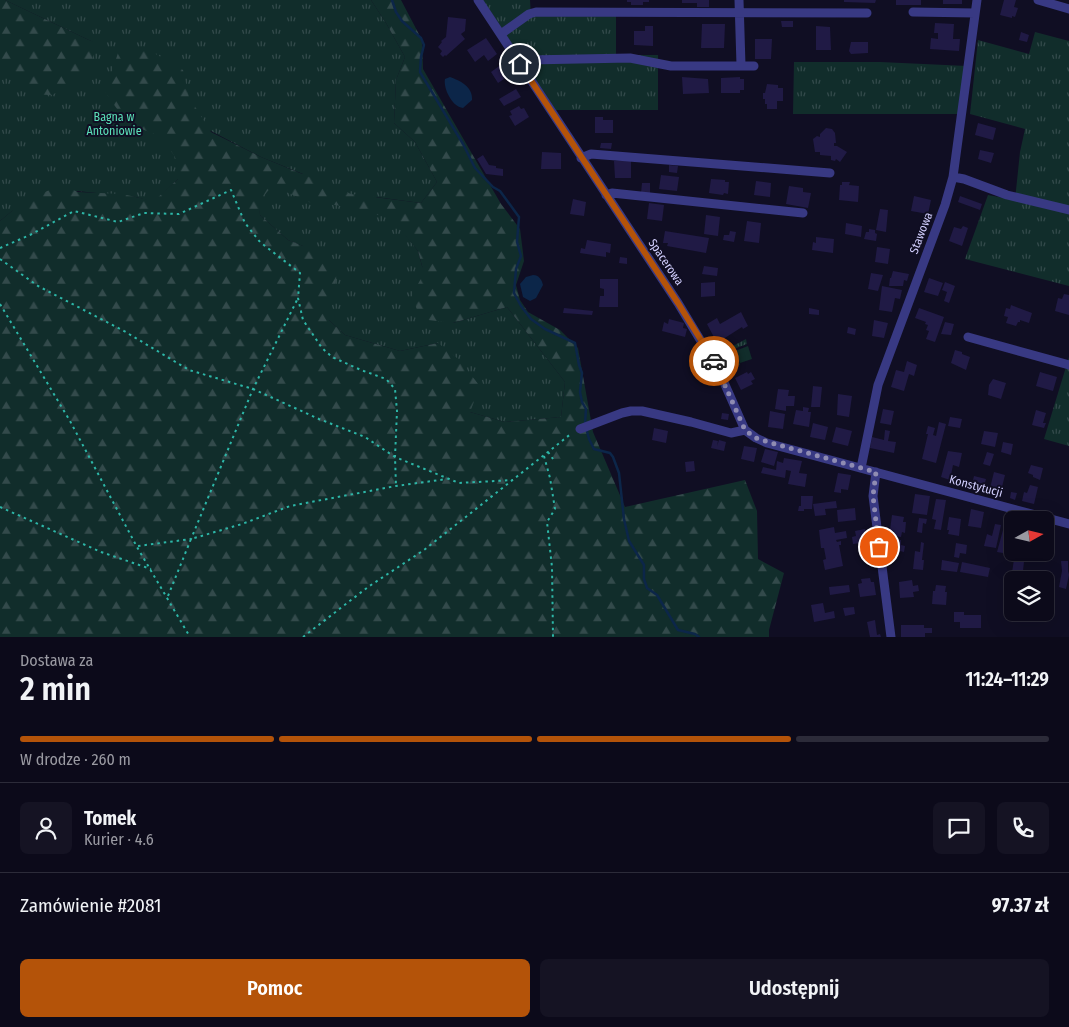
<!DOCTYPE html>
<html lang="pl">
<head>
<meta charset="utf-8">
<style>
	body { margin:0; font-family:"Fira Sans Condensed",sans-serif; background:#151323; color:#f1f3f6; height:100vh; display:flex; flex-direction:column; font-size:19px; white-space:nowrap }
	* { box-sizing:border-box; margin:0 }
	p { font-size:16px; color:#9a9aa2 }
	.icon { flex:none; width:28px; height:28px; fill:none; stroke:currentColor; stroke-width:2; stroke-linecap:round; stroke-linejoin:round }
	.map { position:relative; height:637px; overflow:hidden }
	.drawer { display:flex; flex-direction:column; background:#0c0a1a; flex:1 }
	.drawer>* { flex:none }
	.needle { width:32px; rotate:82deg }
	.controls { position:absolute; left:1004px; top:511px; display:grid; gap:10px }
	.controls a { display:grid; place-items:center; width:50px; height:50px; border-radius:8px; background:#0c0a1a; box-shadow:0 5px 20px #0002,0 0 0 1px #2c2b39; font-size:25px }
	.pin { position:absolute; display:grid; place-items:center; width:42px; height:42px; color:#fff; margin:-21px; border:2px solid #fff; border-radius:50%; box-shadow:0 1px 5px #0007 }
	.courier { position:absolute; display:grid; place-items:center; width:50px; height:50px; margin:-25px; border:4px solid #b45309; border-radius:50%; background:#fff; color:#222; box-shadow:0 1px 6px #0007 }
	.overview em { font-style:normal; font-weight:600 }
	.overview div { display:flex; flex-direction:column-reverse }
	.overview { display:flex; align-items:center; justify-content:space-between; height:85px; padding:0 20px }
	h1 { font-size:32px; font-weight:600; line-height:38px }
	.bar { display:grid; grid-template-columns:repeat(4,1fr); gap:8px 5px; align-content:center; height:60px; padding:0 20px }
	.bar i { height:6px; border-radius:4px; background:#2c2b39 }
	.bar .current { background:#b45309 }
	.bar p { grid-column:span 4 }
	.line { display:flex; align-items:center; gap:12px; padding:0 20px; border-top:1px solid #2c2b39 }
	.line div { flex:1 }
	.round { display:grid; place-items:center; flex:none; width:52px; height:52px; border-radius:8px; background:#151323 }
	.action { display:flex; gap:10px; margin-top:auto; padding:10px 20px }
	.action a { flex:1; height:58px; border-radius:8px; background:#b45309; color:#fff; font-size:20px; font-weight:600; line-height:58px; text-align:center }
	.action a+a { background:#151323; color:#f1f3f6 }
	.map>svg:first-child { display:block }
</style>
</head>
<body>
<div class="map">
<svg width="1069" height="637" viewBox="0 0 1069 637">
	<defs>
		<pattern id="grass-tufts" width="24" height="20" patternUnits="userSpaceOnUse" patternTransform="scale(1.25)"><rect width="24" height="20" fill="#112d2b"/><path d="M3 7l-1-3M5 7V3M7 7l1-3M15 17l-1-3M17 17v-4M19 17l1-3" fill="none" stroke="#334a4b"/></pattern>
		<pattern id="forest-firs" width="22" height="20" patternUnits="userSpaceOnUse" patternTransform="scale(1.25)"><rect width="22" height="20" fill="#112d2b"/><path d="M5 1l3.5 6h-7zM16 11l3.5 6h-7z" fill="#334a4b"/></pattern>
	</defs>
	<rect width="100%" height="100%" fill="#100e23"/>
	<path fill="url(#grass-tufts)" d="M5 0H371L386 23 405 57 396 80 394 123 415 142 437 182 421 203 376 197 418 251 422 266 453 323 507 307 565 382 561 417 505 422 470 412 438 343 400 351 345 335 329 320 303 246 288 240 260 215 259 206 263 195 247 169 303 174 261 157 209 130 178 179 154 202 136 197 77 191 12 211 0 221V8L93 42Z
		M483 0H530L531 15 616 16V55H658V110H556Z
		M1035 32 1069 41V286L965 259 988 195 1015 200 1020 152 1025 129 970 114 978 40 1029 54Z
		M794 62H880L967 66 960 114H793Z
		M746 339 747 344 734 349 740 365 727 366 720 353Z
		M1069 357V446L1044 439Z"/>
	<path fill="url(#forest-firs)" fill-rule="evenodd" d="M0 0H5L93 42V69L79 84 51 95 28 94 1 69 0 64Z
		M371 0H401L422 40 423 69 501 204 520 229 524 261 516 285 520 300 528 312 560 330 578 348 593 432 625 507 745 480 757 511 758 559 784 573 769 630V637H0V221L25 200 62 185 78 192 122 194 154 201 178 179 174 155 159 136 127 123 105 92 120 47 149 50 183 70 189 97 211 132 261 157 351 194 421 203 437 182 415 142 394 123 396 80 405 57 386 23ZM273 186 311 203 336 205 391 218 418 251 424 273 412 295 420 319 453 323 507 307 565 382 561 417 505 422 470 412 480 386 457 358 438 343 400 351 345 335 329 320 335 291 337 268 321 253 288 240 260 215C259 202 263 195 273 186Z"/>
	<path fill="#112d2b" d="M748 346 752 359 740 363 735 351Z"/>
	<path fill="#0c2649" d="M450 77C461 81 473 87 472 100L463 108C452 107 443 88 445 79Z
		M533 275C539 275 542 280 543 285L536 298 530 301 523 297 520 284 526 277Z"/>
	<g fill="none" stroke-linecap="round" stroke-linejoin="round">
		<path stroke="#0c2649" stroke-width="2.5" d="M392 0 396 12 402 21 421 38 424 45 421 57 420 72 463 144 475 168 493 187 500 191 519 217 517 242 521 256 516 269 514 293 521 306 531 319 545 329 575 343 579 365 582 373 580 392 582 402 586 409 585 424 589 439 594 449 610 453 613 457 619 473 624 519 629 541 644 565V579L647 588 657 595 678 630 695 634 699 637"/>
	</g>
	<path fill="#201a45" d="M627 0H649V2H643V5H631V2H627Z
		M682 0H709V7H697V3H682Z
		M844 0H876L875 3 844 2Z
		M896 0H921V5H896Z
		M943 0H962V4H943Z
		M1004 0H1016L1014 7 1018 8 1015 17 1012 16V18L1000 15Z
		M448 17 466 19 465 31 461 34 465 39 446 56 445 55 443 57 440 54 442 51 438 47 442 42 441 41 446 37Z
		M781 21H793V27H782Z
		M935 23 954 24 953 39H960L959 51 930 49 931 38 938 39V33H934Z
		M702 24H725L724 48H701Z
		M645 26H653V46L634 45V31H645Z
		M816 26 830 27 831 50H816Z
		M1021 32 1029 35 1027 42 1019 40Z
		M486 38 497 54 488 61 484 55 475 62 467 50Z
		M755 39H772L771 59H755Z
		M851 42H868V53L851 54 849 51Z
		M502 64 510 75 498 83 491 72Z
		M682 77 708 79 709 93 683 94Z
		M740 77V79H744V90H740V93H721V78Z
		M767 84 778 85V88H783V101H777V109H767V104H765V99H763V93H765Z
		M516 89 521 97 504 106 499 99Z
		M519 106 521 109 524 108 529 117 515 126 509 116 512 115 510 111Z
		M595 117H603V120H613V133H595Z
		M978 123 996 128 993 140 975 135Z
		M826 128 832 129 835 133 836 143H834V146H837L847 152 840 162 836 159 835 161 831 160V156L820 155V152H815L813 139 817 136 820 137V134Z
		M601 143H612L611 149 600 148Z
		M980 150 994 153 991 163 978 159Z
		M542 152 561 153V169H541Z
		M483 155 489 165 496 166V168L503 169V176L486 174 477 159Z
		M614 161H631V178H615Z
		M669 165 678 166 677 173 669 172Z
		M661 175 679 177 677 191 659 189Z
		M711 179 725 180V182H729L728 194 724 193 723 195 709 193Z
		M756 181 771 183 770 197 754 195Z
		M842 182H850L849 185 859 186 858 202 839 200 840 185H842Z
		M642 183H650V193H641Z
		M789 186 803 188V192L811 193 808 208 786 204Z
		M914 196 931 200 928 214 911 211Z
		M960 196 982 204 980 210 958 202Z
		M573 199 586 202 584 216 570 214Z
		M649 203 664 205 662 221 647 219Z
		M880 209 888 210 886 232 876 230Z
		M706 215 720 217 718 236 704 234Z
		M747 221 761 223 759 243 744 241Z
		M846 223 862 226 861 237 845 234Z
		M963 226 968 228 962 246 949 241 954 227 961 229Z
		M869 229 875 230V233L877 234 876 241 864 239 866 232H869Z
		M665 231 709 238 706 253 667 246 668 243H663Z
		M730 231 736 232 734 242 723 240 724 235H729Z
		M816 237 834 239 833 253 812 250 813 242 816 243Z
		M587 240 611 244 610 253 606 252V257L580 253 581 248 585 249Z
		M877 247 890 249 888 264 875 262Z
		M620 257 627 258V264L619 263Z
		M704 266 718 268 717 276 702 274Z
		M893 271 909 274 907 281 904 280 903 286H889L890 278H891Z
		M871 273 883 275 878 291 868 289Z
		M929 278 943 283 938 296 924 292Z
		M600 279H618V307H599L600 296H604V289L600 288Z
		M715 282V296L701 297V283Z
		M945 282 955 286 949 303 944 301 947 292 942 290Z
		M882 286 902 290 900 299 895 298 892 312 879 310Z
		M1064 294 1069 295V315L1055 311 1058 298 1062 299Z
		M1011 305 1032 313 1029 323 1020 320V322H1018L1016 326 1006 323 1008 317 1004 316 1006 308 1010 309Z
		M564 308 593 311 592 315 563 313Z
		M809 308 819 310V315L809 314Z
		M919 308 944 317 935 342 926 339 929 331 926 330 928 325 925 324 926 322 915 318Z
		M741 312 748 326 743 329 742 327 717 343 707 324 717 318 720 324Z
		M669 319 684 323 683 328 687 329 685 337 662 331 664 322 668 324Z
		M874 320 888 323 884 338 872 336Z
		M945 322 954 324 951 335 941 334Z
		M848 327 856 329 855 335 847 333Z
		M955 350 962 352V354L970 357 966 370 951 363Z
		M907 361 917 365 914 376 909 374 904 391 891 387 896 370 904 372Z
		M747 372 748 374 751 372 755 379 751 381 753 384 741 390 735 378Z
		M1040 372 1057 377 1053 391 1036 386Z
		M993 379 1006 383 1001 399 988 395 989 385Z
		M813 386 822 387 820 407H811Z
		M778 389 789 390 788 396H795L794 406H786V411L775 409Z
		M838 394 852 396 849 417 837 415Z
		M803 407 809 408 808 412H811L809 427 793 424 796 410 803 411Z
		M883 409 894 411 891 425 880 423Z
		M1036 410 1046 413 1043 423H1046L1044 428 1032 425Z
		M770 411 785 414 783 429 768 427Z
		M722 413 729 414 728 420 721 419Z
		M950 417 962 419 960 428 948 426Z
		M939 422 946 424 936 463 922 459 928 434H926L928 426 935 428 933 435 936 436Z
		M813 423 828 427 825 440 810 437Z
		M836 427 852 431 848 446 832 442Z
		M654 428 668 431 666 443 652 440Z
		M885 430 890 431 888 441 896 442 894 453 870 448 872 437 884 440Z
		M984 431 998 433 995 447 981 444Z
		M713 440 718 441 717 446 719 440 726 442 724 451 711 448Z
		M1003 442 1013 444 1011 455 1001 452Z
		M744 446 757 448 754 462 741 459Z
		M765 449 778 452 774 466 761 462Z
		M948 451 962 453 959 467 953 465 950 480 941 477Z
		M987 452 994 454 990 466 983 464Z
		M784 458 802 461 799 473 807 474 805 487 788 484 791 471 786 470 785 478 761 473 763 467 776 470 777 461 783 463Z
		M694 461 695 471 686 472 685 462Z
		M1031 465 1043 468 1040 480 1033 477V475L1028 473Z
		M994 472 1005 475 1001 491 990 488Z
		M838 473 851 475 848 490 841 489V493L834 492Z
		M974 476 986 479 983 490 971 488Z
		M1030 485 1038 487 1034 504 1022 501 1024 492 1027 493Z
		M1011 492 1017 493 1015 500 1010 498Z
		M915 494 930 496 927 515 912 513Z
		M801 496H813L812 509H804V511H798L799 506H801Z
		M936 499 946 500 941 530 934 529 936 520 932 519Z
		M836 501 837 508 825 509 826 515 815 516 813 504Z
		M855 508 856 520 838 522 837 510Z
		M971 509 984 512 981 528 968 526Z
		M892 515 904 517 903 522H906L905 533 902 532 901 537 894 536V531L890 530Z
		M949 517 961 519 959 536 948 534 949 530H947Z
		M919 518 927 519 926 524 923 523 922 533 917 532Z
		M1006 519 1012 520V532L1011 538 1007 537 1003 553 997 552Z
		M995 524 1001 525 996 548 984 546 987 534 992 536Z
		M834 527 835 533 846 531 847 538 836 540 837 542 841 541V545H839L843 566 825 570 823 560 826 559 824 548H821L819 530Z
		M865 529 869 542 853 544 852 537 856 536 855 531Z
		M889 538 901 540V545L905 546 904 552 900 551 899 553 887 551Z
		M921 542 924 543 922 560H924L923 570 913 569 915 551 920 552Z
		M956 543 967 545 966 554 960 553 959 558 954 557Z
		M1012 552H1025L1023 571 1040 574 1039 580H1022V574L1012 573 1014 559H1011Z
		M942 560 959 563 957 572 941 570Z
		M1061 561H1068V571L1069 575 1066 589 1059 587 1062 571Z
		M962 562 990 568 988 577 960 572Z
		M870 578 871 582H874L876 595 860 597 858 584 862 583 861 579Z
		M912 580 913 586 918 585 919 591 913 592 914 597 900 598 899 582Z
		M849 585 850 592 830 595 829 587Z
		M936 585 946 586 945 592H947L946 605 932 604 933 591H935Z
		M823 603 825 613 834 611 835 618 814 622 811 605Z
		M854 607 855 614 845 616 843 608Z
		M954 612H964V615H981V628H960V622H954Z
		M875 620 877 635 880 634 881 637H870L867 622Z
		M901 625H924V628H932V633H925V637H901Z"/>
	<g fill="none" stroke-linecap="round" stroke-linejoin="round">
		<path stroke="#2db6a7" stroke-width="2" stroke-dasharray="2.5 4" stroke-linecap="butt" d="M0 248 30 235 74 211 118 222 144 213 179 214 231 190 245 223 260 242 300 273 298 298 303 320 322 348 332 357 361 370 386 379 395 389 397 411 395 457 459 483 513 480
			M0 259 38 286 124 331 189 370 253 389 319 419 365 437 395 457 396 486
			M0 304 70 421 137 547 190 637
			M548 452 553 459
			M544 456 550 478 555 509 547 522 552 567 553 637
			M0 507 101 552 151 569
			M138 546 191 539 253 389 298 298
			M168 596 191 539 242 524 290 506 396 486 447 479
			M303 637 368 587 424 550 572 433"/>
		<path stroke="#383983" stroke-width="9" d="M478 0 678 303 719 371 745 430 756 438 767 443 1069 524
			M739 0 741 65
			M1038 0 1069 9
			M913 12 975 13
			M501 34 529 14 536 12 867 13
			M520 64 528 60 630 58 671 66H754
			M581 158 591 154 830 173
			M953 177 964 179 1007 195 1069 210
			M606 195 612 193 803 213
			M968 337 1069 365
			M580 429 622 413 631 411H642L691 422 731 433 745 430
			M861 468 878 385 945 205 953 177 977 0
			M876 472 873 496 891 637"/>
	</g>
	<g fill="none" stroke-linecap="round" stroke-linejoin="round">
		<path stroke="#8f8cb2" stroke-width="5" stroke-dasharray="0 9" d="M714 361 745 430 756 438 768 442 876 472 873 496 879 547"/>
		<path stroke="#b45309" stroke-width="6" d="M520 64 678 303 714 361"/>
	</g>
	<g text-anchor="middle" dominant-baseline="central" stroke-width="4" stroke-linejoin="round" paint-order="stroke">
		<g font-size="12" fill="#5be0b9" stroke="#100e23">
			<text x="114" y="117">Bagna w<tspan x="114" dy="14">Antoniowie</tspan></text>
		</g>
		<g font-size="12" fill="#d3d0ff" stroke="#100e23">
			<text transform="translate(921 233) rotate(-69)">Stawowa</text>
			<text transform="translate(666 262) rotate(56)">Spacerowa</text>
			<text transform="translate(976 486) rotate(15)">Konstytucji</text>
		</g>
	</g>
</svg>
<div class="controls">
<a><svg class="needle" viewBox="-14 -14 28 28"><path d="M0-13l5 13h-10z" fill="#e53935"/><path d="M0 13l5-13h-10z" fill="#9a9aa2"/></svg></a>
<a><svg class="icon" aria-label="layers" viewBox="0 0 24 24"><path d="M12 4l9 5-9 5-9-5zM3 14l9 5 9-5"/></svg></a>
</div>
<div class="pin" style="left:879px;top:547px;background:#ea580c"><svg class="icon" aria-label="bag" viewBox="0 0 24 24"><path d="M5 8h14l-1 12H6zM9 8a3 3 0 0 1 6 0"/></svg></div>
<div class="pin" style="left:520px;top:64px;background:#1f2937"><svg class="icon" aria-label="home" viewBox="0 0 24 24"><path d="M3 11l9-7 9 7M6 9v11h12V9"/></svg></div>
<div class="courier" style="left:714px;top:361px"><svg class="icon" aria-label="car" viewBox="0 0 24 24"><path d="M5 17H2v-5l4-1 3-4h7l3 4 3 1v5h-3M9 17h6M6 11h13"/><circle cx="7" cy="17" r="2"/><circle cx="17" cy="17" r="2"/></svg></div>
</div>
<section class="drawer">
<div class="overview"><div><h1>2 min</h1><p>Dostawa za</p></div><em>11:24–11:29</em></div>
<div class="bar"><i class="current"></i><i class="current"></i><i class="current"></i><i></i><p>W drodze · 260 m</p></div>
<div class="line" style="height:90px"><a class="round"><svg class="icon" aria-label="person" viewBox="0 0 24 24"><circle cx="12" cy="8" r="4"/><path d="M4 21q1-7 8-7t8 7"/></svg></a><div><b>Tomek</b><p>Kurier · 4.6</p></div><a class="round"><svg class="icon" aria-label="chat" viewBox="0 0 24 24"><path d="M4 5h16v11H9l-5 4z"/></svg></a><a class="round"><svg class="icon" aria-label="phone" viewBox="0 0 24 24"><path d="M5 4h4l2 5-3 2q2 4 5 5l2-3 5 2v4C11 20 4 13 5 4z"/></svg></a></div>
<div class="line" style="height:65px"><div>Zamówienie #2081</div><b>97.37 zł</b></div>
<div class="action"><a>Pomoc</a><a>Udostępnij</a></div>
</section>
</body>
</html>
